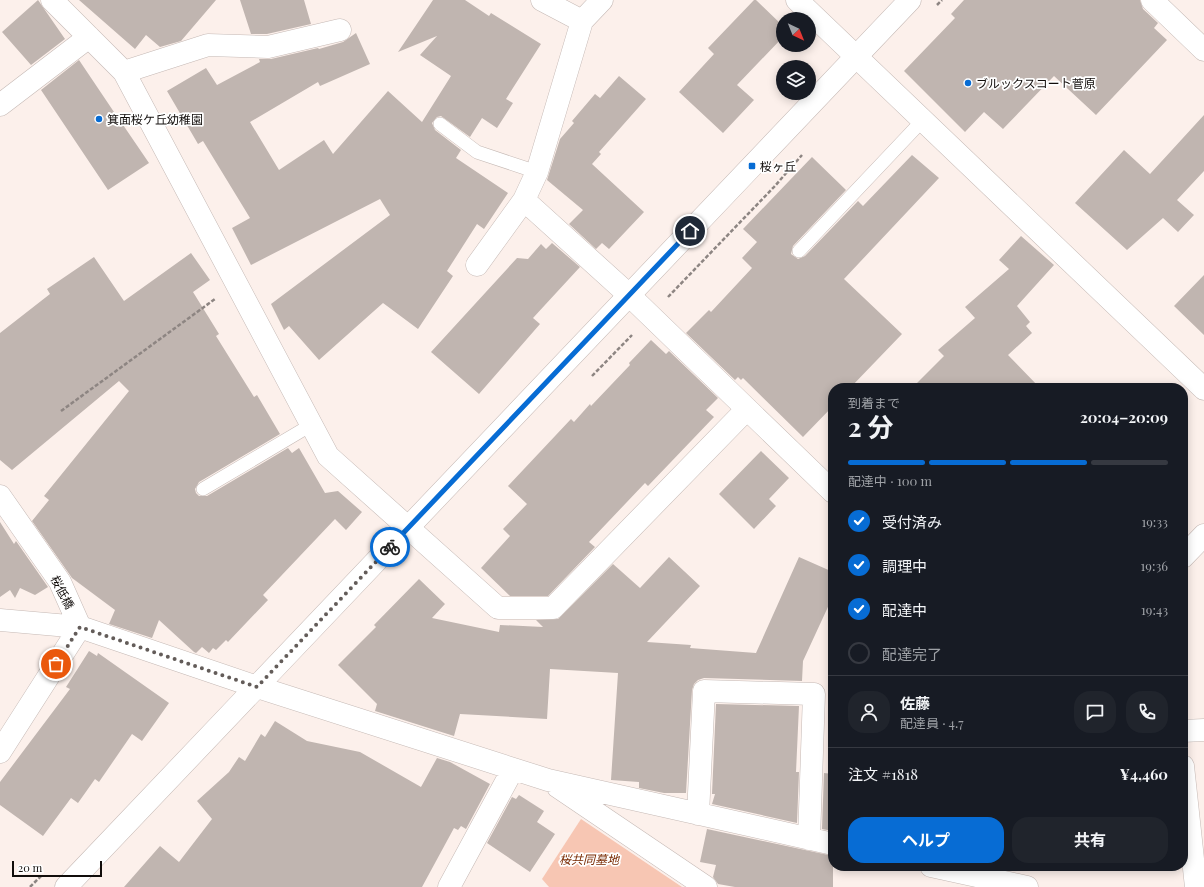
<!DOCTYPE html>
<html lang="ja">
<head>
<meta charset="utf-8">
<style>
	body { margin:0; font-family:"Playfair Display","Noto Sans JP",serif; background:#20242c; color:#f1f3f6; height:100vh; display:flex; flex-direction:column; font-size:15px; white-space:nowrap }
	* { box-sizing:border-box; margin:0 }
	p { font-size:13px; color:#9ea1a6 }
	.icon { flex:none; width:22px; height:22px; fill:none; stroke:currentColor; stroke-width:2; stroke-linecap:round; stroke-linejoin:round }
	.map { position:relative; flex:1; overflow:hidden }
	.drawer { position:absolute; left:828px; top:383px; width:360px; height:488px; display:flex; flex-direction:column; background:#171b24; border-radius:16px; box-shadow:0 2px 10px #0003 }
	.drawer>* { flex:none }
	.needle { width:26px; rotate:137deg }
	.tools { position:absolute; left:776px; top:12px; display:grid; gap:8px }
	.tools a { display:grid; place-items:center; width:40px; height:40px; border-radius:50%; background:#171b24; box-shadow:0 2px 10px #0003; font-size:20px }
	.scale { position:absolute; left:12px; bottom:10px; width:90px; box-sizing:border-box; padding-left:4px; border:2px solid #110d0b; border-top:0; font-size:11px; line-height:14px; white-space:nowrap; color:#110d0b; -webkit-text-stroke:3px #fff; paint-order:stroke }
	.pin { position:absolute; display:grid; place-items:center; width:34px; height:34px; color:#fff; margin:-17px; border:2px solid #fff; border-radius:50%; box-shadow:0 1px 4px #0007 }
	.courier { position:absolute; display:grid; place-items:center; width:40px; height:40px; margin:-20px; border:3px solid #076cd4; border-radius:50%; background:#fff; color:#222; box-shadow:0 1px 5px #0007 }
	.headline em { font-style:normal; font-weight:700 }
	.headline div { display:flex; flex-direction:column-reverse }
	.headline { display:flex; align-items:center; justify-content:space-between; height:68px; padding:0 20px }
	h1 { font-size:26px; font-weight:700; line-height:30px }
	.bar { display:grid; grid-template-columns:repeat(4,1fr); gap:6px 4px; align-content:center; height:48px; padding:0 20px }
	.bar i { height:5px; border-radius:3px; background:#363941 }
	.bar .current { background:#076cd4 }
	.bar p { grid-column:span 4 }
	.line { display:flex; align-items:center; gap:10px; padding:0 20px; border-top:1px solid #363941 }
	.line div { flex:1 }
	.round { display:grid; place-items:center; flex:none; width:42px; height:42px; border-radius:16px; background:#20242c }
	ol { padding:0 20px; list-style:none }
	li { display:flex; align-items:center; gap:12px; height:44px }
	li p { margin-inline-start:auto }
	li .icon { padding:4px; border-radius:50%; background:#076cd4; color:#fff; stroke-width:4 }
	li:last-child { color:#9ea1a6 }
	li i { width:22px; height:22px; border:2px solid #363941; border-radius:50% }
	.action { display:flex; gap:8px; margin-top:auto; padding:8px 20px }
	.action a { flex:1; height:46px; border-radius:16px; background:#076cd4; color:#fff; font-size:16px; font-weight:700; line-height:46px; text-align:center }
	.action a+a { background:#20242c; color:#f1f3f6 }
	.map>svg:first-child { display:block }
</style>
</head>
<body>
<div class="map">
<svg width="1204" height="887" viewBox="0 0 1204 887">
	<rect width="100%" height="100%" fill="#fcf0eb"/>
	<path fill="#f7c6b3" d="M581 819 682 887H549L542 879Z"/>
	<path fill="#c0b5b0" d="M38 0 65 39 31 65 2 32Z
		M79 0H216L181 41 160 47 146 35 135 49Z
		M240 0H304L311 24 267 34H251Z
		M433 0H465L489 16 491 13 541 44 506 99 513 103 497 128 482 118 470 137 441 116 437 117 432 123 435 130 461 150 456 158 508 193 484 229 477 224 447 271 453 276 418 329 383 303 319 360 289 326 284 330 271 304 390 215 380 199 251 265 232 228 250 218 203 141 198 144 167 91 206 68 217 85 260 62 259 59H271L318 48 319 49 343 42 356 33 370 64 320 86 318 82 250 122 279 170 324 140 333 154 388 91 422 122 451 76 420 55 437 36 398 52Z
		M754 0H756L783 26V37L737 85 754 100 723 133 679 92 714 54 708 48Z
		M964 0H1140L1143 9 1158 23 1154 28 1167 40 1096 115 1054 76 1003 129 984 112 965 132 904 71 955 18 951 14Z
		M79 60 116 115 106 127 119 119 149 163 108 190 41 90Z
		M619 76 646 99 599 152 601 154 592 164 644 212 609 249 602 243 596 249 569 224 583 210 547 180 560 139 574 123 572 121 595 94 600 98Z
		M1204 115V171L1177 200 1194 215 1178 232 1163 218 1127 250 1075 203 1124 150 1150 174Z
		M912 155 939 178 844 279 902 334 850 388H833V406L803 437 743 378 741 380 738 377 735 380 686 333 709 310 711 312 752 268 742 258 757 242 743 229 812 157 846 190 793 246 791 254 798 259 805 256 858 201 863 206Z
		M1021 236 1054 265 1017 306 1030 322 1026 326 1032 333 1008 355 1040 388H912L944 356 938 350 975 318 965 307 1009 269 999 260Z
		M552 243 580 267 533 318 540 324 479 394 431 352 517 258 528 259 541 244 546 249Z
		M191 253 210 280 193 292 219 334 216 336 254 397 257 395 280 434 199 482 195 489 196 493 199 496H207L288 448 292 453 299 448 325 493 338 491 362 512 346 530 335 519 263 595 268 600 228 642 226 640 216 650 213 648 209 653 202 647 196 653 194 652 159 620 152 638 109 624 115 610 72 578 32 521 49 500 44 496 129 391 119 381 12 470 0 460V333L50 294 47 289 94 257 124 301Z
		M1204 275V335L1174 306Z
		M651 340 666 354 669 351 718 398 706 410 714 417 648 486 645 483 589 542 595 547 548 596H510L481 568 510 536 503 529 527 504 508 486 571 419 574 422 590 404 591 406 630 365 629 363Z
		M761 451 789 478 769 499 776 506 754 529 719 494Z
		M0 522 14 544 16 541 48 587 35 595 20 588 15 598 10 590 0 597Z
		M669 557 700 586 647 642 691 645 690 648 756 653 799 557 833 572V596L803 661 802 681 704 678 698 680 694 684 692 690 686 793H664L639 788V782L611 780 618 673 550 669 547 719 460 714 454 736 375 711 377 704 338 665 376 627 374 625 419 579 445 604 432 618 499 632 500 625 543 627 536 620 558 619 613 564 640 588Z
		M89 651 97 656 98 653 169 703 142 741 132 734 99 782 95 779 78 803 71 798 43 836 0 805V782L70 689 66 687Z
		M716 704 799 706 796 772H799L797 823 712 804 715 794H712Z
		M275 721 307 741 360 752 421 787 437 758 450 762 490 784 466 829 461 826 458 830 454 828 422 887H124L160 846 179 862 212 819 197 801 229 772 239 757 245 761 261 734 265 737Z
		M824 773 833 774V831L822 829Z
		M519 795 544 811 537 822 555 834 530 872 487 843 512 797 516 799Z
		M707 829 833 856V887H735L718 884 713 877 716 865 700 862Z"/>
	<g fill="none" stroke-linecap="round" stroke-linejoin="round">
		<g stroke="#c5b9b5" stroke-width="14">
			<path id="service" d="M440 124 477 152 537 172
				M799 251 922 121
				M203 489 311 425"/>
		</g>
		<g stroke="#c5b9b5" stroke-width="23">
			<path id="minor" d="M52 0 124 72 328 456 498 608H553L747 409
				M542 0 582 21
				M797 0 1204 389
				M1152 0 1204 50
				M124 72 208 45 268 47 340 30
				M0 105 89 37
				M524 200 629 295 833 492
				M477 265 524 200 537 172 582 21 602 0
				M0 496 60 582 80 627 0 752
				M1183 557 1204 535
				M0 620 80 627 257 687 548 780 833 844
				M1183 731 1204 730
				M1183 766 1196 887
				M558 787 706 887
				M698 814 704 691 814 694 809 839
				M931 866 1027 887
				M449 887 513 769"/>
		</g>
		<g stroke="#c5b9b5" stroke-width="23">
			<path id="tertiary" d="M66 887 910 0"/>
		</g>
		<path stroke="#8d8582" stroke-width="2.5" stroke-dasharray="4 2" stroke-linecap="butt" d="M937 5 942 0
			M668 297 774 187 802 155
			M592 376 632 335
			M61 411 215 299
			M30 887 41 876"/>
		<use href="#service" stroke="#fff" stroke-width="13"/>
		<use href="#minor" stroke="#fff" stroke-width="22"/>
		<use href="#tertiary" stroke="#fff" stroke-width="22"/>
	</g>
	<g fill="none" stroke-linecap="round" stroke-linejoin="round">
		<path stroke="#635c59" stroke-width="4" stroke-dasharray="0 7.2" d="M56 664 80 627 257 687 390 547"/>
		<path stroke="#076cd4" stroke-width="5" d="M390 547 690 231"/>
	</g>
	<g fill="#076cd4" stroke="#fff" stroke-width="1.5">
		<circle cx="968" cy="83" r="4"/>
		<circle cx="99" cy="119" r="4"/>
		<rect x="748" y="162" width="8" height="8" rx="2"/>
	</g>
	<g text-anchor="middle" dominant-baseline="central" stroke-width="3.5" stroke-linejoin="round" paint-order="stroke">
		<g font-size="12" fill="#110d0b" stroke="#fff" text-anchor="start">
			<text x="976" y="83">ブルックスコート菅原</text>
			<text x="107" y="119">箕面桜ケ丘幼稚園</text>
			<text x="760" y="166">桜ヶ丘</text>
		</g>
		<g font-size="12" fill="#110d0b" stroke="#fff">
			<text transform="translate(63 592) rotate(63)">桜低橋</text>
		</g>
		<g font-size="12" font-style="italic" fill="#782900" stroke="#fff">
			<text x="589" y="859">桜共同墓地</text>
		</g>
	</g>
</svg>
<div class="tools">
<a><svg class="needle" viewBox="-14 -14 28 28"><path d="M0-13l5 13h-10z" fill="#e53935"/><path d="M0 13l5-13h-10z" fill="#9ea1a6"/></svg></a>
<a><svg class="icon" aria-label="layers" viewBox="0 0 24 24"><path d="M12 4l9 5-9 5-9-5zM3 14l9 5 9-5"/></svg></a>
</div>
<div class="scale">20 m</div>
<div class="pin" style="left:56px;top:664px;background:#ea580c"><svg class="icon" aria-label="bag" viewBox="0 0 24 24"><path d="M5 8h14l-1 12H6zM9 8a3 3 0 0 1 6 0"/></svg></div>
<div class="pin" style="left:690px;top:231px;background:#1f2937"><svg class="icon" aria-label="home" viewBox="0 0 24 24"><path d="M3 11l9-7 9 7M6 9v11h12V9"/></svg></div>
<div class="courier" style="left:390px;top:547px"><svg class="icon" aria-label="bike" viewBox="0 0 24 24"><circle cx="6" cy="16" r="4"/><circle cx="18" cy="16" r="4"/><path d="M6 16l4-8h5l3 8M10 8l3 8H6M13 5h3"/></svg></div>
<section class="drawer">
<div class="headline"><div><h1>2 分</h1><p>到着まで</p></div><em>20:04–20:09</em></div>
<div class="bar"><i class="current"></i><i class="current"></i><i class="current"></i><i></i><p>配達中 · 100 m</p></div>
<ol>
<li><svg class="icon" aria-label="check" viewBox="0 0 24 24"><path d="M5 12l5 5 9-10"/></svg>受付済み<p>19:33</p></li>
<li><svg class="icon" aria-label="check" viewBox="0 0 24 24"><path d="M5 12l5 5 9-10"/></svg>調理中<p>19:36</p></li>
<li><svg class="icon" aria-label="check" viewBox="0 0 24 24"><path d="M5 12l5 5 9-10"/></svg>配達中<p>19:43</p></li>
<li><i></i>配達完了</li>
</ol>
<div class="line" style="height:72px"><a class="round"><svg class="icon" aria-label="person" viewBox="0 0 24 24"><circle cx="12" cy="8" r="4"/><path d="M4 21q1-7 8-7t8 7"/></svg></a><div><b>佐藤</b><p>配達員 · 4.7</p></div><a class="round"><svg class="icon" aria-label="chat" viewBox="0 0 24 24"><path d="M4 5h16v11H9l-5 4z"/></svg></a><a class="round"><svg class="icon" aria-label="phone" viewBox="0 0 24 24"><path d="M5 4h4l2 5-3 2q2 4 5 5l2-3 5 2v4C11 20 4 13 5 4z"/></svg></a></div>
<div class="line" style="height:52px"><div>注文 #1818</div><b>¥4,460</b></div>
<div class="action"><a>ヘルプ</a><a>共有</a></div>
</section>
</div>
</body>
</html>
